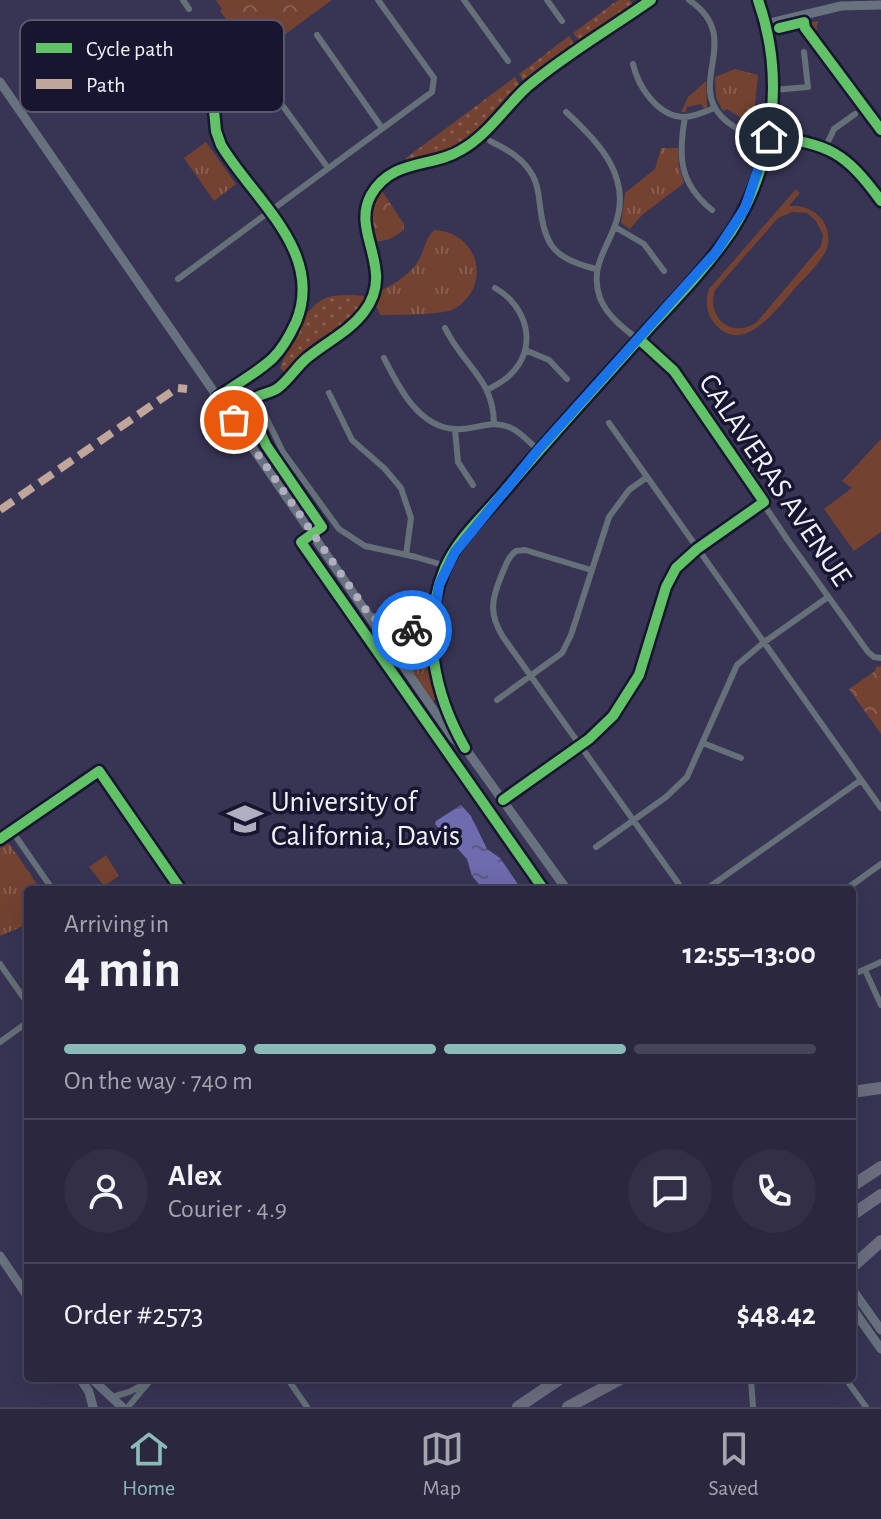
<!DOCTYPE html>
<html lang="en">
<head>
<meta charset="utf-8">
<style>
	body { margin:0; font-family:"Alegreya Sans",sans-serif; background:#322f46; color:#f1f3f6; height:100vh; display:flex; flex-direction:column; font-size:30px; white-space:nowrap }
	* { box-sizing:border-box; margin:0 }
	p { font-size:26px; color:#a5a5b0 }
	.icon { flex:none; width:44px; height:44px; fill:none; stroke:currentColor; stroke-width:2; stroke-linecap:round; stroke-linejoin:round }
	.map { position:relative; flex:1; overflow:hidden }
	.drawer { position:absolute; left:24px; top:886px; width:832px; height:496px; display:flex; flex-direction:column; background:#2a273f; border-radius:8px; box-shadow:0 8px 32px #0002,0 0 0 2px #464459 }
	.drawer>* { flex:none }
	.pin { position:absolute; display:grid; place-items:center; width:68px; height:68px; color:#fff; margin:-34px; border:4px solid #fff; border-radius:50%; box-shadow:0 2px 8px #0007 }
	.courier { position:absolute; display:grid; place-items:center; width:80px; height:80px; margin:-40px; border:6px solid #1a73e8; border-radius:50%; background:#fff; color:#222; box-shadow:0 2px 10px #0007 }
	.overview em { font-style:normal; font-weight:600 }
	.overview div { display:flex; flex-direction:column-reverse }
	.overview { display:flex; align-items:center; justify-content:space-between; height:136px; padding:0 40px }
	h1 { font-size:52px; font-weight:600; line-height:60px }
	.bar { display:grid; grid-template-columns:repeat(4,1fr); gap:12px 8px; align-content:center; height:96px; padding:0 40px }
	.bar i { height:10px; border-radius:6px; background:#464459 }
	.bar .current { background:#8bbbb9 }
	.bar p { grid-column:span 4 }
	.line { display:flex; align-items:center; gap:20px; padding:0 40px; border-top:2px solid #464459 }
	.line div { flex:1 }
	.round { display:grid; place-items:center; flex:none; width:84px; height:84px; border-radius:42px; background:#322f46 }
	.dock { display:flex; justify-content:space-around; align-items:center; height:112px; border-top:2px solid #464459; background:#2a273f; font-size:22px; color:#a5a5b0 }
	.dock a { display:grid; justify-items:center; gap:4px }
	.dock .current { color:#8bbbb9 }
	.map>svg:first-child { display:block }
</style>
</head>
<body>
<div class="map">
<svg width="881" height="1407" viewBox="0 0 881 1407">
	<defs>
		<pattern id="grass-tufts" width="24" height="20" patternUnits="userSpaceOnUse" patternTransform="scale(2)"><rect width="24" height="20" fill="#744231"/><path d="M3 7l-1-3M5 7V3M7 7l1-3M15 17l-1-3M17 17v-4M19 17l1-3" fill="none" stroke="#885e50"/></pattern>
		<pattern id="forest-crowns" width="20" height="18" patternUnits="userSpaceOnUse" patternTransform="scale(2)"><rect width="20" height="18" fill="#744231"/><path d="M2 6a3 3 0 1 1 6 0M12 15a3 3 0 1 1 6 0" fill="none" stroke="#885e50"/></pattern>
		<pattern id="garden-dots" width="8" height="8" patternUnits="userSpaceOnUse" patternTransform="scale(2)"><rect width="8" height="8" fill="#744231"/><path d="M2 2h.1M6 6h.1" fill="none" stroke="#885e50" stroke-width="1.8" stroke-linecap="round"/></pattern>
		<pattern id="water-ripples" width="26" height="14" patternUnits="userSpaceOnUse" patternTransform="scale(2)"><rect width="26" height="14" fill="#6e6bae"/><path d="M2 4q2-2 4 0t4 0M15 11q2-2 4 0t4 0" fill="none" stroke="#5b5a7c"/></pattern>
	</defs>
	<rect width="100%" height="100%" fill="#383454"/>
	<path fill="url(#grass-tufts)" d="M735 69 758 75 754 115 748 122 727 109 723 111 716 97 715 77Z
		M706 81 707 106 704 109 701 104 687 107 686 112H681L688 97Z
		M206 142 236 184 214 201 184 158Z
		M661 148H678L679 167 684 183 642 215 630 229 621 223 625 193 655 169Z
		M434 230C479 232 493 286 454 309 444 315 394 315 380 315L374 301 376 293C392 285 407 277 417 263 425 251 424 240 434 230Z
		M383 629 423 639 435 700 433 701Z
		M8 842 41 890H28V924L0 936V848Z
		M106 855 119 876 104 886 89 867Z"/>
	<path fill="url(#forest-crowns)" d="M216 0H332L254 57 220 11 222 9Z
		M818 21 816 33 881 121V135L803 28 802 24Z
		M380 188 404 224V230C393 238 387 242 372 241 366 224 368 202 380 188Z
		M881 666V734L849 689 875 671 876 667Z"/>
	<path fill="url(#garden-dots)" d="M618 0H630L635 9 581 43 573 33Z
		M569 36 576 46 526 85 519 74Z
		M515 77 522 90 462 148 446 155 407 163 406 158Z
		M352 295 366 296C369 323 326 336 309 351 302 358 295 367 288 375L280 368C289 349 304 305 326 298 333 295 343 295 352 295Z"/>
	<path fill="#744231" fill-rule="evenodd" d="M796 189 800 193 789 206C812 204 834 222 827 248 822 262 807 275 797 286 779 306 744 358 715 324 706 314 705 301 709 289ZM792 212 807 213 816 221 823 235 821 246 757 322C733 339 706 319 715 290L778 218Z
		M881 439V532L854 551 824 509 852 488 842 481Z"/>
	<path fill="url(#water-ripples)" d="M461 805 471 816 487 849 500 858 522 890H484L472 876 467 859 435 824 436 821Z"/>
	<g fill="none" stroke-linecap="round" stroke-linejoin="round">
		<path stroke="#657079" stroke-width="6" d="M183 0 189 9
			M464 0 508 61
			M547 0 562 21
			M689 0C744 37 688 81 721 116 747 145 791 134 824 147 850 158 865 180 881 201
			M317 35 382 128
			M633 64C638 87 658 116 683 117 693 117 705 112 714 108
			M261 76 328 168
			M773 90 808 87 804 52
			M214 110 216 131 221 145C253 199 325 252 296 322 290 335 283 348 273 358 257 373 236 384 218 397
			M566 112C600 143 634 179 614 228 604 253 590 270 600 298 612 329 654 345 674 371L787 539 868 652 874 657 881 658
			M685 117C678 157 679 183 712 210
			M490 141C508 150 523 158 533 176 538 185 539 196 540 206 545 247 555 259 596 269
			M825 148 834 129 855 114
			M615 227 644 244 664 271
			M178 279 432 92 434 78 378 0
			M445 328C464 367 493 378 494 423
			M525 350 549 360 567 379
			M384 358C398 386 418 427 455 429 474 431 490 419 509 427 521 432 529 442 538 450
			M489 389C496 385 504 381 510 375 539 347 527 306 495 288
			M329 393 352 440 384 468 401 488 411 518 406 555
			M261 407 283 452 339 529 365 546 416 557 446 566
			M609 423 881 808
			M455 429 458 462 473 485
			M591 570 525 550 516 551C508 557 506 565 502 574 492 598 488 613 503 637L683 890
			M497 700 562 653 571 635 609 517 629 490 647 477
			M703 743 741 758
			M503 800 589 739 613 716 639 675 666 587 676 568 697 549 764 502
			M12 831 53 890
			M0 839 99 771 181 890
			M596 847 666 797 687 777 737 665 763 643 828 597
			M705 890 861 780
			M845 890 881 864
			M0 964 28 1004
			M865 970 881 1005
			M852 975 881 962
			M0 1042 28 1022
			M287 1378 307 1407
			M751 1378 753 1407
			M845 1378 866 1407
			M112 1397 129 1392 156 1378
			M128 1407 149 1382"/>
		<path stroke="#68727f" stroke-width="9" d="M766 24 841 6 881 5
			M0 82 453 738 465 748 567 890
			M371 617 398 628 432 633
			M460 738C431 688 423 623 445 569 458 538 487 513 508 488 550 436 596 387 640 338 671 304 705 271 731 232 775 164 785 76 758 0
			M0 1256 28 1297
			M852 1289 881 1330
			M852 1308 881 1349
			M80 1378 89 1392 93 1407
			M91 1378 122 1407"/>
		<path stroke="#6a6e7f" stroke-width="12" d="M852 1092 881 1088
			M852 1186 881 1167
			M852 1215 881 1195
			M852 1267 881 1241
			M518 1407 561 1378
			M568 1407 622 1378"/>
		<path stroke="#c0a59a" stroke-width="8" stroke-dasharray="16 8" stroke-linecap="butt" d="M0 510 177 388 187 389"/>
		<g stroke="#171530" stroke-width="15">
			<path id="cycleway" d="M779 28 804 22 805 28 881 130
				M214 110 216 131 221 145C253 199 325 252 296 322 290 335 283 348 273 358 257 373 236 384 218 397
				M769 137C829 143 846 153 881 201
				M465 748C434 694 420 628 445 568 458 537 487 513 508 487 551 436 596 387 640 338 671 304 705 270 731 232 775 164 785 76 758 0
				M503 800 589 739 613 716 639 675 666 587 676 568 697 549 764 502 674 371 639 339
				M0 839 99 771 181 890
				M544 890 301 542 322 527 266 445 249 407C254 392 267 396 278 388 289 380 297 366 307 358 326 342 349 332 364 312 397 269 350 233 371 195 392 158 432 168 461 150 487 136 505 107 527 87 566 54 610 29 651 0"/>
		</g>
		<use href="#cycleway" stroke="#61c268" stroke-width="10"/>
	</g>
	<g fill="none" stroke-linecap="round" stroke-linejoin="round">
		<path stroke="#b0afbf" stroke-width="8" stroke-dasharray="0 14.4" d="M234 420 371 617 389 626 412 630"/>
		<path stroke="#1a73e8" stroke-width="10" d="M412 630 432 633 439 585 455 552 538 450 716 252 745 208 769 137"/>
	</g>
	<defs>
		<g id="university-bare" transform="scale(2.76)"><path d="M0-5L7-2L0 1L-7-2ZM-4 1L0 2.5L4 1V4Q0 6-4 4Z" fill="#b0afbf" stroke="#171530" stroke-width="2.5" paint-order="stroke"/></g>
	</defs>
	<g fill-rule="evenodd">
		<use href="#university-bare" x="245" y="819"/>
	</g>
	<g text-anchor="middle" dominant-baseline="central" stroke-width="7" stroke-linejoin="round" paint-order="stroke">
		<g font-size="30" fill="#f0f1f8" stroke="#171530">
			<text transform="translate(775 480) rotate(56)">CALAVERAS AVENUE</text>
		</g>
		<g font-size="30" fill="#f0f1f8" stroke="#171530" text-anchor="start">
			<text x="271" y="802">University of<tspan x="271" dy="34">California, Davis</tspan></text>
		</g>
	</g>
	<rect x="20" y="20" width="264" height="92" rx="12" fill="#171530" stroke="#58576c" stroke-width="2"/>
	<rect x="36" y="43" width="36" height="10" fill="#61c268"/>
	<rect x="36" y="79" width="36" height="10" fill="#c0a59a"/>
	<g font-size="22" fill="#f0f1f8">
		<text x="86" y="56">Cycle path</text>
		<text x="86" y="92">Path</text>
	</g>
</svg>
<div class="pin" style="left:234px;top:420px;background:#ea580c"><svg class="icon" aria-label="bag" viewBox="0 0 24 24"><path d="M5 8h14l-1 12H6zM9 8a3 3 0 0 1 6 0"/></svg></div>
<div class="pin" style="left:769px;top:137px;background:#1f2937"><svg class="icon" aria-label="home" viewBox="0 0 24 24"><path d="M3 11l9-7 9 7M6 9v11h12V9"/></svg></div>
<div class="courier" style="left:412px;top:630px"><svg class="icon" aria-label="bike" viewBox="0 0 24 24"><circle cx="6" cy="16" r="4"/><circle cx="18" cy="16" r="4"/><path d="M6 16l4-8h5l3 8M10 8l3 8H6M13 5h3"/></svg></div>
<section class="drawer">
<div class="overview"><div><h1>4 min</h1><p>Arriving in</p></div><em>12:55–13:00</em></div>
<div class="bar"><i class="current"></i><i class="current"></i><i class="current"></i><i></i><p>On the way · 740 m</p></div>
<div class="line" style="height:144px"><a class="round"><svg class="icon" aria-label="person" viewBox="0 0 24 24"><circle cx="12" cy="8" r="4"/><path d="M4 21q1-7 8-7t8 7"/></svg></a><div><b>Alex</b><p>Courier · 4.9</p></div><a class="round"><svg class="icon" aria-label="chat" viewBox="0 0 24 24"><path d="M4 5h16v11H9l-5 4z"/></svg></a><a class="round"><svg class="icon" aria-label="phone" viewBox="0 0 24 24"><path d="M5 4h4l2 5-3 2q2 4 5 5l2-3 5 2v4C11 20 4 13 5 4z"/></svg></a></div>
<div class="line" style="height:104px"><div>Order #2573</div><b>$48.42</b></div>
</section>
</div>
<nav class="dock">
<a class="current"><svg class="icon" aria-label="home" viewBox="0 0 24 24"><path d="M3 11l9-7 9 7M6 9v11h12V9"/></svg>Home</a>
<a><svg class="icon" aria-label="map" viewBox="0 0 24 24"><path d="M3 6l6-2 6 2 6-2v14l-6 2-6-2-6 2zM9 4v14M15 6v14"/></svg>Map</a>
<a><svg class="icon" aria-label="saved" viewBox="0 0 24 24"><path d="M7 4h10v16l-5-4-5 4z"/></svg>Saved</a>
</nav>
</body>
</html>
